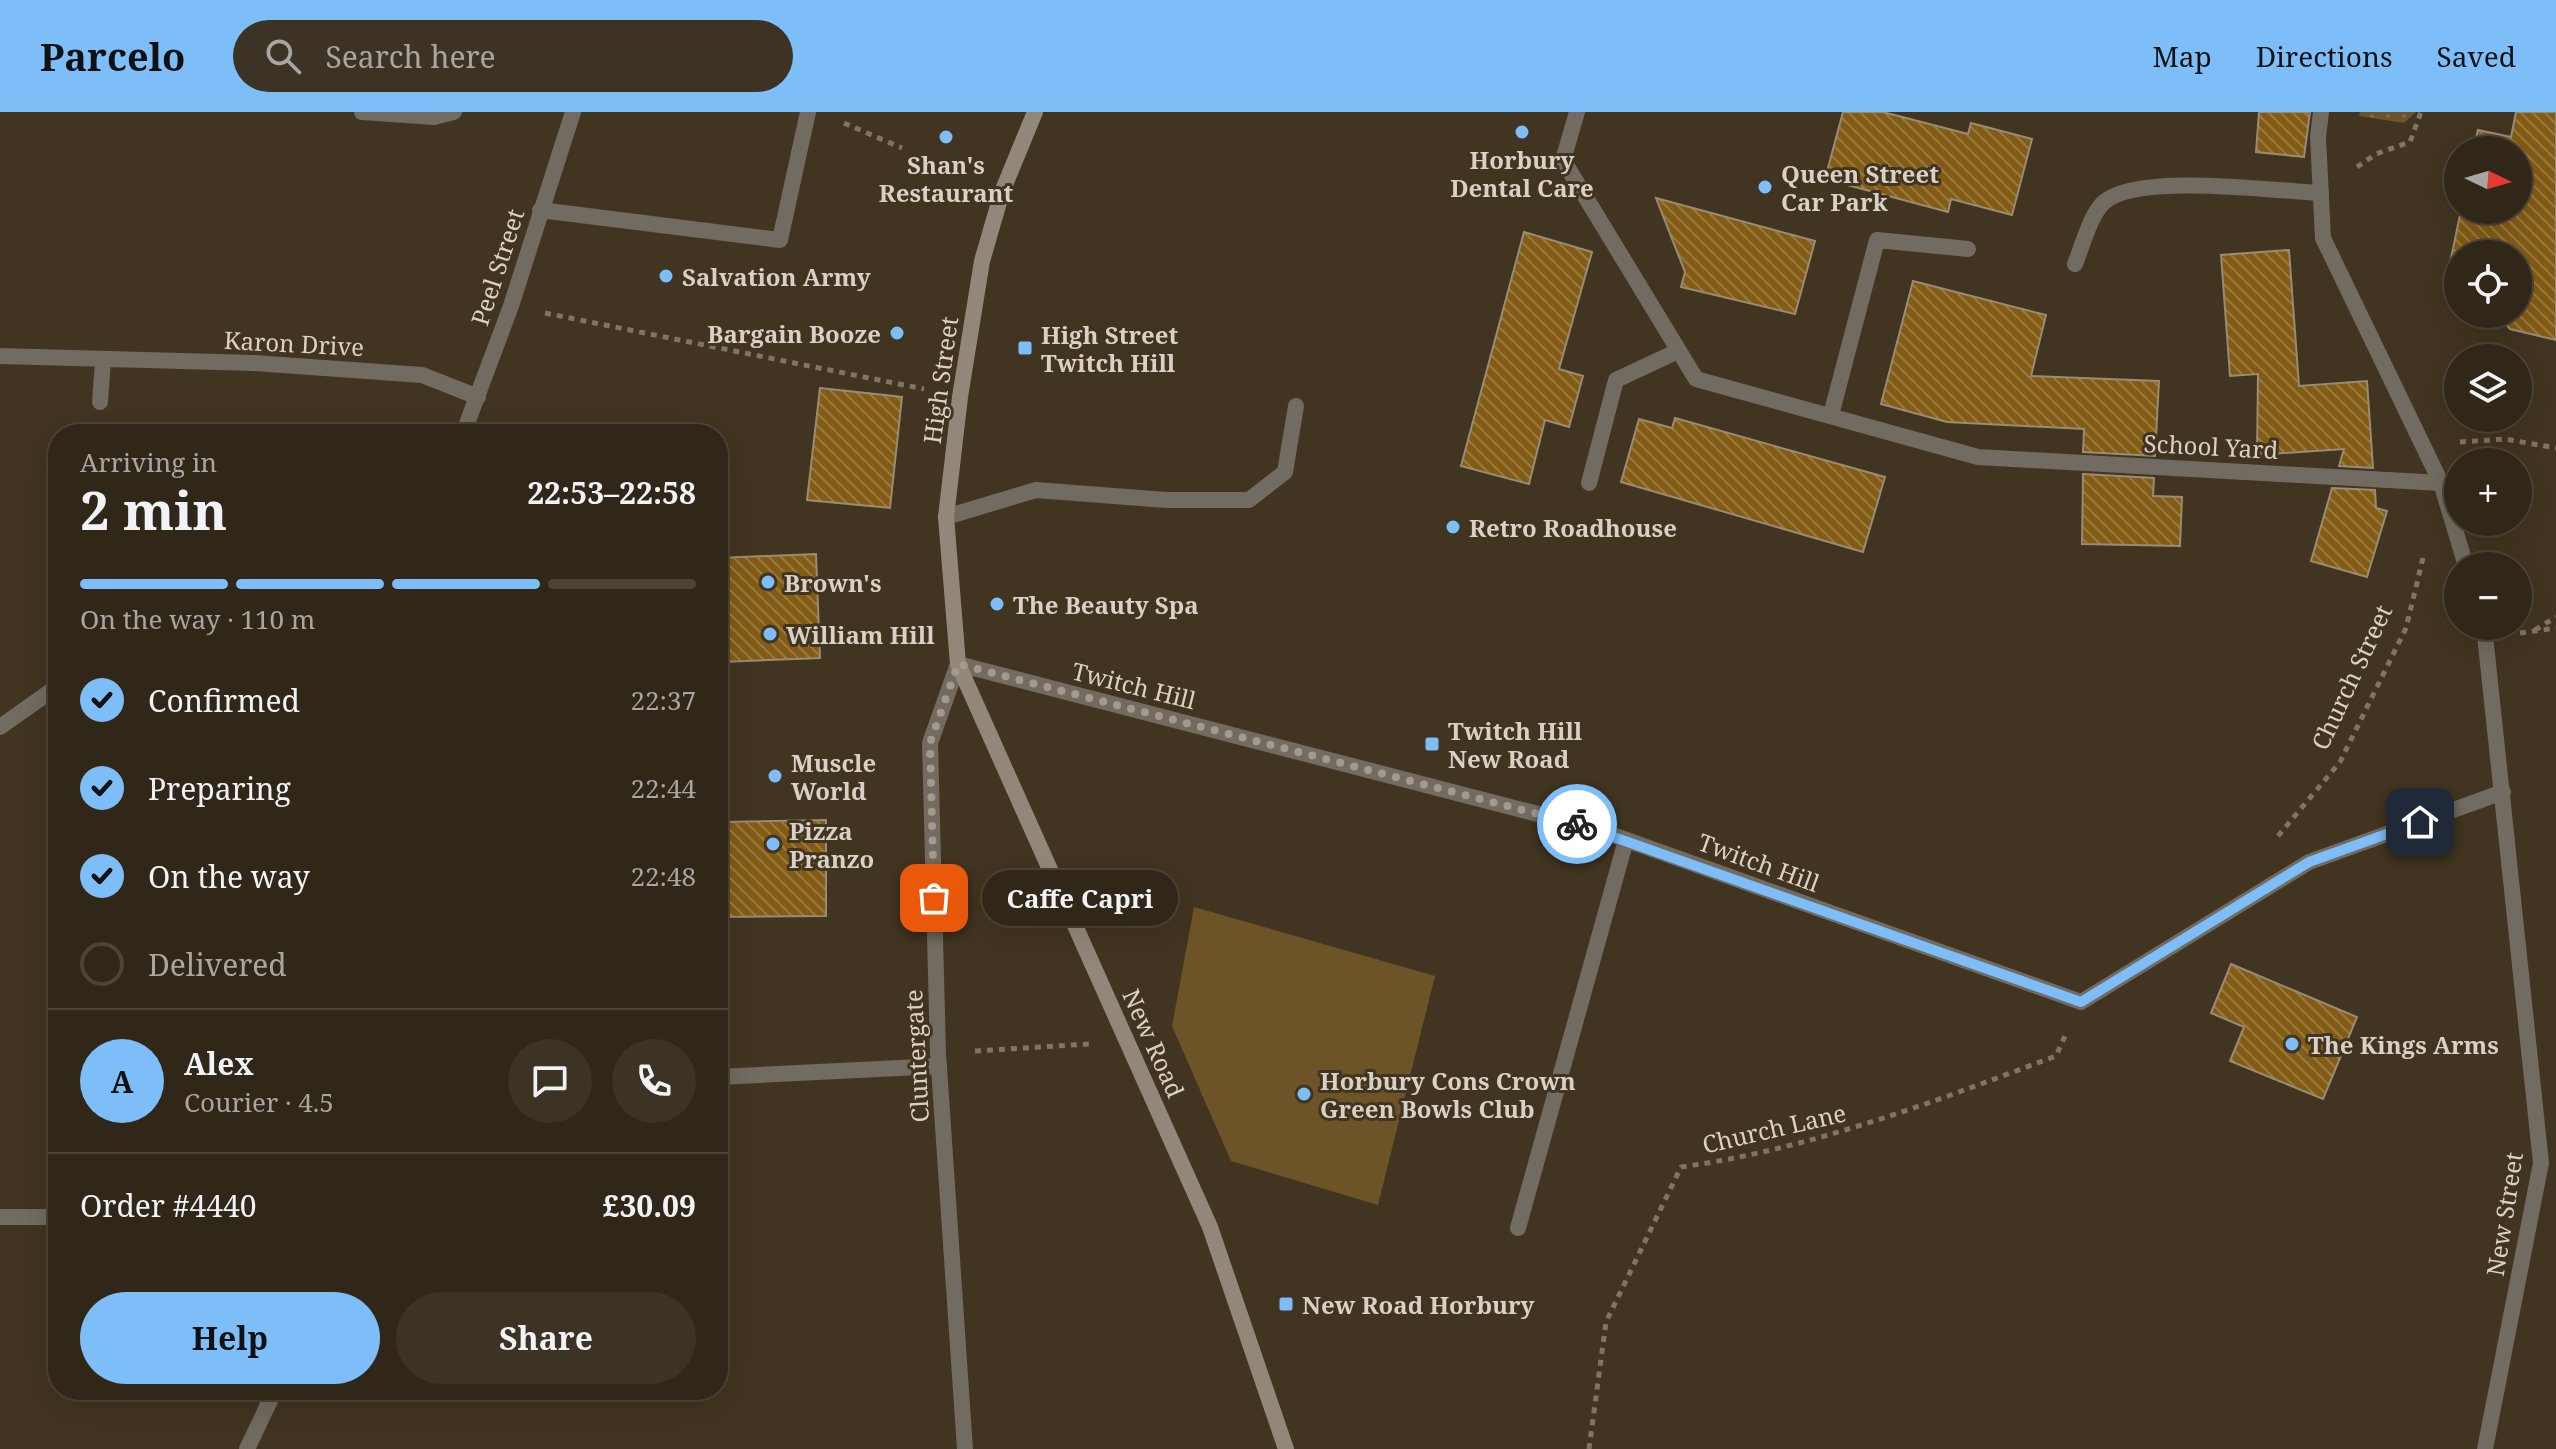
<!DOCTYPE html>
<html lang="en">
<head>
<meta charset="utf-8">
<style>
	body { margin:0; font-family:"Noto Serif",serif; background:#3d3325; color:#f1f3f6; height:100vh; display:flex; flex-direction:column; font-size:30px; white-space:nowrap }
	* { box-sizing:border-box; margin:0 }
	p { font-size:26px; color:#a8a5a2 }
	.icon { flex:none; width:44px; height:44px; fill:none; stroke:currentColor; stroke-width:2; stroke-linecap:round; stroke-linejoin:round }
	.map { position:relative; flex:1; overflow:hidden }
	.details { position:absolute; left:48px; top:312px; width:680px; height:976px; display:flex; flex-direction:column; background:#312718; border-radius:32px; box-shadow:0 8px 32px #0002,0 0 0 2px #4c4437 }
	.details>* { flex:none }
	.needle { width:52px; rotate:95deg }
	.controls { position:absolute; left:2444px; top:24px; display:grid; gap:16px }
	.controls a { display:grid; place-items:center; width:88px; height:88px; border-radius:50%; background:#312718; box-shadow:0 8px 32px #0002,0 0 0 2px #4c4437; font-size:40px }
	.pin { position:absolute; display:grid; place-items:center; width:68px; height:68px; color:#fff; margin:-34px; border-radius:16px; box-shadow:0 4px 12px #0006 }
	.courier { position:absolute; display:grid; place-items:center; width:80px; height:80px; margin:-40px; border:6px solid #7dbef9; border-radius:50%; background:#fff; color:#222; box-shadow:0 2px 10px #0007 }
	.bubble { position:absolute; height:56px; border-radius:28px; background:#312718; box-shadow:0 8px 32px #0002,0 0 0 2px #4c4437; font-size:26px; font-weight:700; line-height:56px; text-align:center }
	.overview em { font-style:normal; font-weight:700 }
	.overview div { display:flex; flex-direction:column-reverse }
	.overview { display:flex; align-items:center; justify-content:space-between; height:136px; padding:0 32px }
	h1 { font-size:52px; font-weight:700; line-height:60px }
	.bar { display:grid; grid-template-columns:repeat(4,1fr); gap:12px 8px; align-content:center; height:96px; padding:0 32px }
	.bar i { height:10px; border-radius:6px; background:#4c4437 }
	.bar .on { background:#7dbef9 }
	.bar p { grid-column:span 4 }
	.line { display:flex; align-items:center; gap:20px; padding:0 32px; border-top:2px solid #4c4437 }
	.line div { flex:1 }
	.round { display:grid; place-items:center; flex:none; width:84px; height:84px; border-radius:42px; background:#3d3325 }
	ol { padding:0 32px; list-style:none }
	li { display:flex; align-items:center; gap:24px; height:88px }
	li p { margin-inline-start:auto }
	li .icon { padding:8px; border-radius:50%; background:#7dbef9; color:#111; stroke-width:4 }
	li:last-child { color:#a8a5a2 }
	li i { width:44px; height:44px; border:4px solid #4c4437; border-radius:50% }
	.primary-button { display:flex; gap:16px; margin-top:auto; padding:16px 32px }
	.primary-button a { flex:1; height:92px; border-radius:48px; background:#7dbef9; color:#111; font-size:32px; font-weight:700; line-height:92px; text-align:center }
	.primary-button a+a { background:#3d3325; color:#f1f3f6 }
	header { display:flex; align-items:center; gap:48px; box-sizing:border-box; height:112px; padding:0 40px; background:#7dbef9; color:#111 }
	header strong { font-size:38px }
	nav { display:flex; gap:44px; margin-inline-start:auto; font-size:28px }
	.search { width:560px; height:72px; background:#3d3325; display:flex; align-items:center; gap:20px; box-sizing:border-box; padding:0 28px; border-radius:44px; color:#a8a5a2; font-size:30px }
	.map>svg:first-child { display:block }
</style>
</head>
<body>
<header>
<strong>Parcelo</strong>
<div class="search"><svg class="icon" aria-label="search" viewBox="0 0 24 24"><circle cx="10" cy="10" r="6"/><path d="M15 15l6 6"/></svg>Search here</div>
<nav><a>Map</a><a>Directions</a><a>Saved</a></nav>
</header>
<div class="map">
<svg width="2556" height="1337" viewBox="0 0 2556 1337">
	<defs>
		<pattern id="green-dots" width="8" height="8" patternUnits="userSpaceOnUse" patternTransform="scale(2)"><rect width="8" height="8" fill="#6d5328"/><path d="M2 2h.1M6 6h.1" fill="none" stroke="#816b46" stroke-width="1.8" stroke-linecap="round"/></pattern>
		<pattern id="building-back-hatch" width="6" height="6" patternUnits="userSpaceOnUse" patternTransform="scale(2)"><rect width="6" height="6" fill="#825c14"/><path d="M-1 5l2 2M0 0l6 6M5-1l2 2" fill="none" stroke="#997a40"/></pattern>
	</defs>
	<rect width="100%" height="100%" fill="#413420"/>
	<path fill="url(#green-dots)" d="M2360 0H2416L2404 11 2359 4Z"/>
	<path fill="#6d5328" d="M1194 795 1435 864 1378 1093 1231 1049 1172 914Z"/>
	<path fill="url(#building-back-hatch)" stroke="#9a8b75" stroke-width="2" d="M1843 0H1883L1968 22 1971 11 2032 27 2012 103 1951 87 1948 100 1825 67Z
		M2259 0H2310L2304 45 2256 40Z
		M2516 0H2556V228L2510 217 2498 202H2518V142H2458V177L2445 175 2461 98H2518V38H2473L2478 18 2511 25Z
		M1656 86 1815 129 1795 202 1681 175 1685 160Z
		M1524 120 1592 140 1559 257 1583 264 1569 315 1545 308 1529 372 1461 354Z
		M2289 138 2299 274 2367 269 2373 356 2339 354 2344 337 2257 343 2258 262 2230 264 2221 143Z
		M1913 169 2046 203 2031 264 2159 269 2155 344 2083 340 2084 317 1947 310 1881 292Z
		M820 276 902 285 890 396 807 388Z
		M1675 306 1885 365 1863 440 1621 370 1639 307 1672 316Z
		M2083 362 2154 366 2153 384 2182 385 2180 434 2082 432Z
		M2332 376 2375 378 2376 396 2387 399 2367 465 2311 449Z
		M816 442 820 546 722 550 718 446Z
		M826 708V804L722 805 720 710Z
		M2231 852 2357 905 2323 987 2230 949 2244 915 2211 901Z"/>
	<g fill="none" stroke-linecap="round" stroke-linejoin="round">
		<path stroke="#807565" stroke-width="5" stroke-dasharray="6 6" stroke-linecap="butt" d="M844 11 902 36
			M2357 55 2376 42 2410 30 2421 0
			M545 201 924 277
			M2460 330 2505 327 2556 336
			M2535 518 2556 505
			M2520 521 2556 516
			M2278 724 2340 650 2406 516 2423 446
			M975 939 1089 932
			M1589 1337 1606 1210 1681 1055C1811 1037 1933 990 2056 944L2065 924"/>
		<path stroke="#716b61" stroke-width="16" d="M362 0 434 5 454 0
			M540 98 780 128 808 0
			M2075 152C2082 135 2090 104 2103 91 2135 60 2274 79 2321 81
			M946 405 1036 378 1166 388H1249L1285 360 1296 294
			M1518 1116 1626 728"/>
		<path stroke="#716b61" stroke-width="16" d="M1577 0 1563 48 1696 267 1978 345 2441 371
			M0 244 254 251 422 263 478 285
			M100 290 103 249
			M1831 303 1877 128 1968 137
			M463 322 511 194 573 0
			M1589 371 1616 268 1678 239
			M0 615 58 574
			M718 965 939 954
			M0 1105H58
			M247 1337 275 1278"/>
		<path stroke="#716b61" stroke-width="16" d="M2321 0 2318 25 2323 126 2441 371 2466 454
			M2484 514 2541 1051 2485 1337
			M965 1337 938 941 930 631 958 552 1596 717 2081 890 2309 750 2503 680"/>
		<path stroke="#928879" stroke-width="16" d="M1035 0 1002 80 982 149 960 285 946 405 958 552 1210 1115 1286 1337"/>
	</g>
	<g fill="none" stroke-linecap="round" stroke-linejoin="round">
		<path stroke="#a49a8b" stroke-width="8" stroke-dasharray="0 14.4" d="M934 786 930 631 958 552 1577 712"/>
		<path stroke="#7dbef9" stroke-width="10" d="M1577 712 2081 890 2309 750 2420 710"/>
	</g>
	<g fill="#7dbef9" stroke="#413420" stroke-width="3">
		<circle cx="1522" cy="20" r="8"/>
		<circle cx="946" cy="25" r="8"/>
		<circle cx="1765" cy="75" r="8"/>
		<circle cx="666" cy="164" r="8"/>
		<circle cx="897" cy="221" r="8"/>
		<rect x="1017" y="228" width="16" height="16" rx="4"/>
		<circle cx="1453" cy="415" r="8"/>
		<circle cx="768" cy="470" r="8"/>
		<circle cx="997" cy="492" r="8"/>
		<circle cx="770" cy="522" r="8"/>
		<rect x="1424" y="624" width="16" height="16" rx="4"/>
		<circle cx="775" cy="664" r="8"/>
		<circle cx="773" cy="732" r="8"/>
		<circle cx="2292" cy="932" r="8"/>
		<circle cx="1304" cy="982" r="8"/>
		<rect x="1278" y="1184" width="16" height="16" rx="4"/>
	</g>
	<g text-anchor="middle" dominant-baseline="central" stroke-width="6" stroke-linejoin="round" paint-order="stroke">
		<g font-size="24" font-weight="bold" fill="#d9d1c5" stroke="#413420" text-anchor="start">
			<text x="1522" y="47" text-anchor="middle">Horbury<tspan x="1522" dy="28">Dental Care</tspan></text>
			<text x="946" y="52" text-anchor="middle">Shan's<tspan x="946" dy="28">Restaurant</tspan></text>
			<text x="1781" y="61">Queen Street<tspan x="1781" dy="28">Car Park</tspan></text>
			<text x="682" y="164">Salvation Army</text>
			<text x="881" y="221" text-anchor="end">Bargain Booze</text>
			<text x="1041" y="222">High Street<tspan x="1041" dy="28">Twitch Hill</tspan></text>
			<text x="1469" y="415">Retro Roadhouse</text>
			<text x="784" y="470">Brown's</text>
			<text x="1013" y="492">The Beauty Spa</text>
			<text x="786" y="522">William Hill</text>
			<text x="1448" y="618">Twitch Hill<tspan x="1448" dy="28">New Road</tspan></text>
			<text x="791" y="650">Muscle<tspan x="791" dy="28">World</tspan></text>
			<text x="789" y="718">Pizza<tspan x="789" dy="28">Pranzo</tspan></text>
			<text x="2308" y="932">The Kings Arms</text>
			<text x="1320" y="968">Horbury Cons Crown<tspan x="1320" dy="28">Green Bowls Club</tspan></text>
			<text x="1302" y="1192">New Road Horbury</text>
		</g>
		<g font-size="24" fill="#d9d1c5" stroke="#413420">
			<text transform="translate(497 155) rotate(-72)">Peel Street</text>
			<text transform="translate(294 231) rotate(3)">Karon Drive</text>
			<text transform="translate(940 268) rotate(-82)">High Street</text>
			<text transform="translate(2211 334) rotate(3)">School Yard</text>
			<text transform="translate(2351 565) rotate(-65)">Church Street</text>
			<text transform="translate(1134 573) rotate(14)">Twitch Hill</text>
			<text transform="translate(1759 750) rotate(20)">Twitch Hill</text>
			<text transform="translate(1154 931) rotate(66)">New Road</text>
			<text transform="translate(916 944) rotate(-93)">Cluntergate</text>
			<text transform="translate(1774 1016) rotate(-13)">Church Lane</text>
			<text transform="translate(2504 1102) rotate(-81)">New Street</text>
		</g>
	</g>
</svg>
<div class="controls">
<a><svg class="needle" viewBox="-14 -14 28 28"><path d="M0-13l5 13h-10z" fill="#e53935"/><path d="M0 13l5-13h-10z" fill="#a8a5a2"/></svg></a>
<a><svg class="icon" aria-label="locate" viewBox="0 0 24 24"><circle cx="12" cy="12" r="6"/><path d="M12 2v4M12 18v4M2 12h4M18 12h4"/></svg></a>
<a><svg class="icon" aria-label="layers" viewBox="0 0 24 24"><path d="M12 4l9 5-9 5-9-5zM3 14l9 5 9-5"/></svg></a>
<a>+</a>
<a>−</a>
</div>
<div class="pin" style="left:934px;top:786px;background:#ea580c"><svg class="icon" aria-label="bag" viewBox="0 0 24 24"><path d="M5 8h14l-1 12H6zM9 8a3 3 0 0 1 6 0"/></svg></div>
<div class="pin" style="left:2420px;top:710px;background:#1f2937"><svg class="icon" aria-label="home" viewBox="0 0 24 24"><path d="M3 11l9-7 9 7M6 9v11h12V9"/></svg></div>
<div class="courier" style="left:1577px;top:712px"><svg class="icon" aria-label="bike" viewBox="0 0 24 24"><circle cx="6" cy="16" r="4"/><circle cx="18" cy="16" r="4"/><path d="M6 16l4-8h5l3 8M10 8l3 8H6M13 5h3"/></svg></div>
<div class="bubble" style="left:982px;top:758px;width:196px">Caffe Capri</div>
<section class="details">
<div class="overview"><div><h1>2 min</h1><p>Arriving in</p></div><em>22:53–22:58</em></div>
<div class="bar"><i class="on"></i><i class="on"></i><i class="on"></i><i></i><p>On the way · 110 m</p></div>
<ol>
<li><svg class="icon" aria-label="check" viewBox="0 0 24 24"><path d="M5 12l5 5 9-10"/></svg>Confirmed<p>22:37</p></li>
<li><svg class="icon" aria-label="check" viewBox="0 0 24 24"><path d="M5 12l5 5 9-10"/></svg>Preparing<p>22:44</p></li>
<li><svg class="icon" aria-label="check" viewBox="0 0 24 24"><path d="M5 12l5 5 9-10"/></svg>On the way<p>22:48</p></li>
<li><i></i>Delivered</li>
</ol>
<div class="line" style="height:144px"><b class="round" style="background:#7dbef9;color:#111">A</b><div><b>Alex</b><p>Courier · 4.5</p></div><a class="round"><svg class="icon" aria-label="chat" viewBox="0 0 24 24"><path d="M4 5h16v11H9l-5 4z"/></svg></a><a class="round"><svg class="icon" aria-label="phone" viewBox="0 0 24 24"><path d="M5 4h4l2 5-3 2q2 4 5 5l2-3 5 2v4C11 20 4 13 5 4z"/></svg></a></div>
<div class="line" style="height:104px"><div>Order #4440</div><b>£30.09</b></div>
<div class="primary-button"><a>Help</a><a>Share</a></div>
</section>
</div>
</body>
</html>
